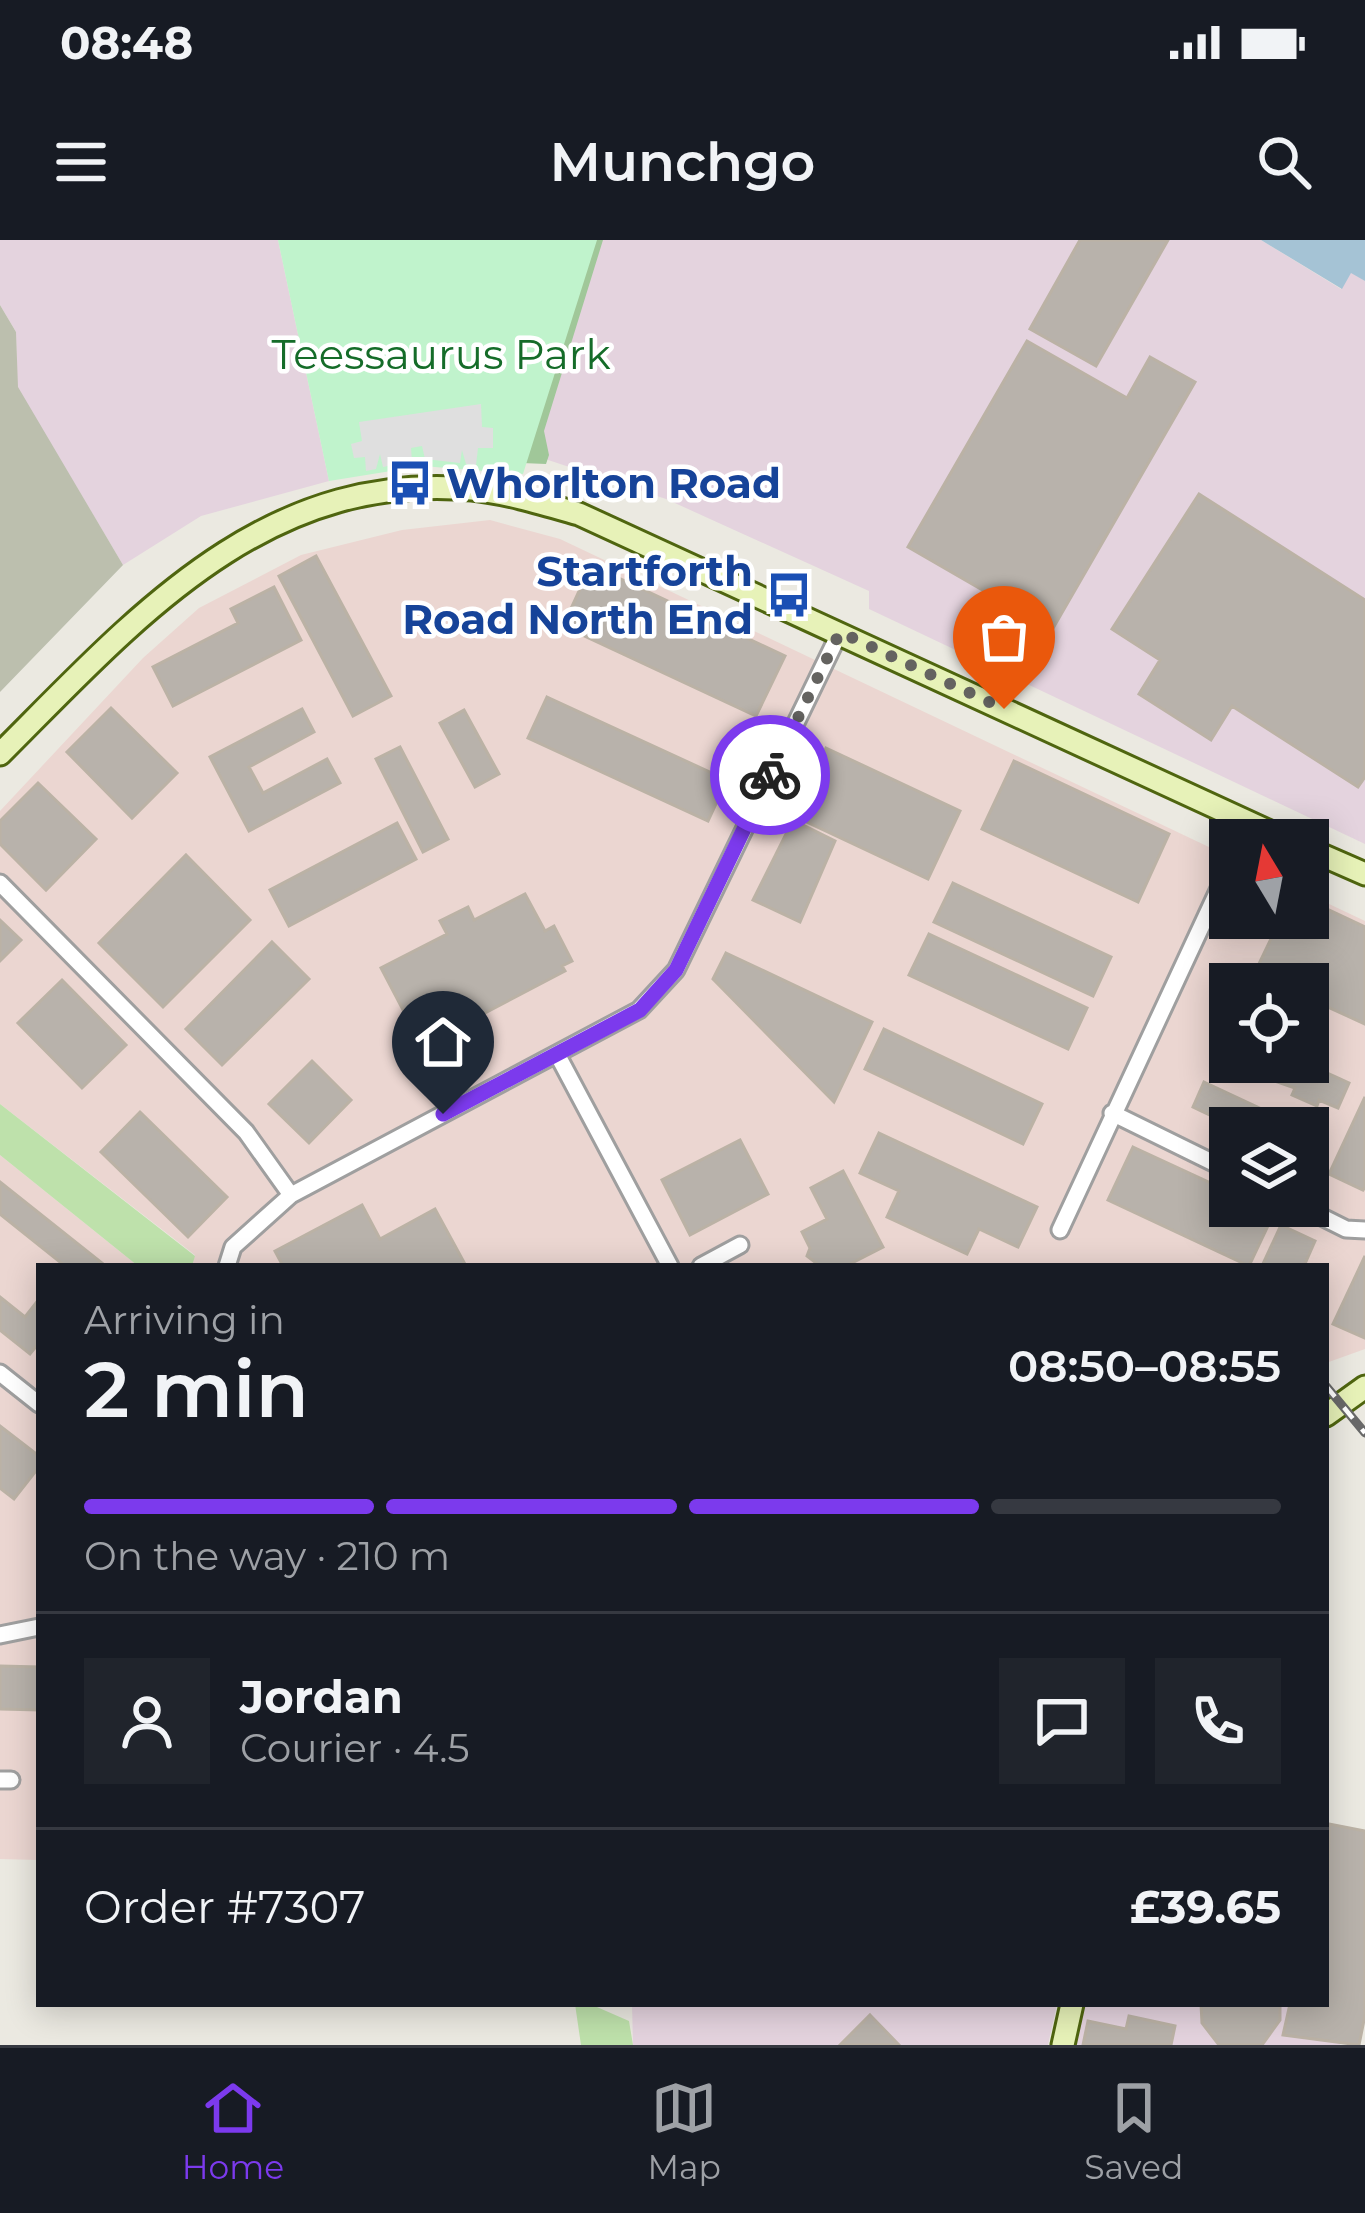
<!DOCTYPE html>
<html lang="en">
<head>
<meta charset="utf-8">
<style>
	body { margin:0; font-family:Montserrat,sans-serif; background:#20242c; color:#f1f3f6; height:100vh; display:flex; flex-direction:column; font-size:45px; white-space:nowrap }
	* { box-sizing:border-box; margin:0 }
	p { font-size:39px; color:#9ea1a6 }
	.icon { flex:none; width:66px; height:66px; fill:none; stroke:currentColor; stroke-width:2; stroke-linecap:round; stroke-linejoin:round }
	.map { position:relative; flex:1; overflow:hidden }
	.details { position:absolute; left:36px; top:1023px; width:1293px; height:744px; display:flex; flex-direction:column; background:#171b24; border-radius:0px; box-shadow:0 6px 30px #0003 }
	.details>* { flex:none }
	.needle { width:78px; rotate:350deg }
	.controls { position:absolute; left:1209px; top:579px; display:grid; gap:24px }
	.controls a { display:grid; place-items:center; width:120px; height:120px; border-radius:0px; background:#171b24; box-shadow:0 6px 30px #0003; font-size:60px }
	.pin { position:absolute; display:grid; place-items:center; width:102px; height:102px; color:#fff; margin:-123px -51px; border-radius:50% 50% 50% 0; rotate:-45deg; box-shadow:0 0 12px #0007 }
	.pin .icon { rotate:45deg }
	.courier { position:absolute; display:grid; place-items:center; width:120px; height:120px; margin:-60px; border:9px solid #7c3aed; border-radius:50%; background:#fff; color:#222; box-shadow:0 3px 15px #0007 }
	.headline em { font-style:normal; font-weight:600 }
	.headline div { display:flex; flex-direction:column-reverse }
	.headline { display:flex; align-items:center; justify-content:space-between; height:204px; padding:0 48px }
	h1 { font-size:78px; font-weight:600; line-height:90px }
	.bar { display:grid; grid-template-columns:repeat(4,1fr); gap:18px 12px; align-content:center; height:144px; padding:0 48px }
	.bar i { height:15px; border-radius:9px; background:#363941 }
	.bar .current { background:#7c3aed }
	.bar p { grid-column:span 4 }
	.line { display:flex; align-items:center; gap:30px; padding:0 48px; border-top:3px solid #363941 }
	.line div { flex:1 }
	.round { display:grid; place-items:center; flex:none; width:126px; height:126px; border-radius:0px; background:#20242c }
	.status { display:flex; justify-content:space-between; align-items:center; height:84px; padding:0 60px; background:#171b24; direction:ltr }
	.status svg { height:33px; fill:currentColor }
	header { display:flex; justify-content:space-between; align-items:center; height:156px; padding:0 48px; background:#171b24; font-size:54px; font-weight:600 }
	.tabs { display:flex; justify-content:space-around; align-items:center; height:168px; border-top:3px solid #363941; background:#171b24; font-size:33px; color:#9ea1a6 }
	.tabs a { display:grid; justify-items:center; gap:6px }
	.tabs .current { color:#7c3aed }
	.map>svg:first-child { display:block }
</style>
</head>
<body>
<div class="status"><b>08:48</b><svg viewBox="0 0 49 12"><path d="M0 12V9h3v3zM5 12V6h3v6zM10 12V3h3v9zM15 12V0h3v12zM26 1h20v11H26zM47 4h2v5h-2z"/></svg></div>
<header><svg class="icon" aria-label="menu" viewBox="0 0 24 24"><path d="M4 6h16M4 12h16M4 18h16"/></svg>Munchgo<svg class="icon" aria-label="search" viewBox="0 0 24 24"><circle cx="10" cy="10" r="6"/><path d="M15 15l6 6"/></svg></header>
<div class="map">
<svg width="1365" height="1805" viewBox="0 0 1365 1805">
	<rect width="100%" height="100%" fill="#ebe9e1"/>
	<path fill="#ebd6d1" fill-rule="evenodd" d="M490 280 560 299 1230 617V678H1308V654L1365 681V1109L1326 1123V1026H192L195 1015 0 864V571L143 418 199 368 301 315 402 290ZM1230 744H1308V822H1230ZM1230 888H1308V966H1230Z
		M0 915 138 1026H39V1620L0 1619Z"/>
	<path fill="#e4d3de" d="M0 0H278L329 241 201 276 123 325 17 147 16 92 0 65Z
		M597 0H1261L1341 49 1351 32 1365 41V604L869 369V351L666 259 530 214Z
		M632 1764H1057L1048 1805H633Z
		M1085 1764H1310L1349 1789 1340 1805H1076Z"/>
	<path fill="#bcbfae" d="M0 65 16 92 18 147 123 325 0 452Z"/>
	<path fill="#bee1ab" d="M0 864 195 1016 192 1026H138L0 915Z
		M575 1764H590L629 1781 633 1805H581Z"/>
	<path fill="#a0c799" d="M574 0H603L544 191 549 215 546 224 522 223Z"/>
	<path fill="#c0f3cc" d="M278 0H597L523 234 422 226 329 241Z"/>
	<path fill="#dfdfdf" d="M481 164 482 187 493 188V208H478L476 225 466 224 462 210 460 223 425 219 422 206 411 208 412 221 383 227 380 214 376 229 366 231 365 217 354 218 351 204 362 201 359 182Z"/>
	<path fill="#a5c3d5" d="M1261 0H1365V41L1351 33 1342 49Z"/>
	<path fill="#b8b2ab" stroke="#bbb2a5" stroke-width="3" d="M1080 0H1168L1096 126 1030 89Z
		M1027 101 1127 158 1150 117 1195 142 1052 390 908 307Z
		M1199 254 1365 360V537L1358 547 1232 466 1211 500 1139 454 1160 420 1112 389Z
		M316 316 391 456 353 476 279 336Z
		M591 325 785 416 756 476 563 386Z
		M274 347 301 400 173 466 153 427 238 383 231 369Z
		M547 457 727 540 708 581 528 498Z
		M111 468 177 533 132 578 67 512Z
		M302 469 314 492 249 527 263 553 327 519 340 543 249 591 210 517Z
		M464 470 499 534 475 547 440 483Z
		M400 507 448 599 423 612 376 519Z
		M826 508 960 571 928 639 794 576Z
		M1014 521 1169 594 1138 662 982 589Z
		M38 543 96 599 46 650 0 604V581Z
		M793 580 835 601 800 682 753 660Z
		M397 583 416 619 289 686 270 650Z
		M186 615 250 680 163 767 99 703Z
		M953 643 1111 717 1093 756 934 682Z
		M525 654 545 691 554 686 572 721 562 726 565 731 422 806 381 728 447 694 440 681 468 667 474 680Z
		M1308 660 1365 687V784L1308 758V744H1279L1255 732 1281 678H1308Z
		M0 680 21 700 0 721Z
		M929 694 1087 768 1068 809 909 735Z
		M272 702 309 739 222 825 186 789Z
		M726 713 872 782 834 862 713 739Z
		M62 740 126 805 82 848 18 783Z
		M884 789 1042 864 1023 904 865 829Z
		M312 821 351 860 309 903 269 864Z
		M1236 822H1303L1349 843 1338 868 1319 860 1317 866 1292 855 1295 848 1234 827Z
		M1204 842 1302 888H1237L1193 867Z
		M1365 857V947L1363 950 1329 934Z
		M140 872 227 957 188 997 101 912Z
		M879 893 1037 967 1018 1007 979 989 967 1014 887 977 899 951 860 933Z
		M740 900 768 954 690 995 662 940Z
		M1133 907 1230 952V966H1259L1274 973 1249 1026 1108 960Z
		M843 931 883 1007 846 1026H820L807 1016 810 1008 802 992 827 979 811 948Z
		M0 942 102 1023 100 1026H65L0 974Z
		M362 965 380 999 435 969 466 1026H283L275 1011Z
		M1281 985 1315 1001 1304 1026H1262Z
		M1365 1016V1098L1333 1084Z
		M0 1057 25 1077 39 1059V1103L30 1114 0 1090Z
		M0 1186 39 1216V1227L14 1259 0 1248Z
		M0 1426 39 1427V1470L0 1469Z
		M1329 1584 1365 1591V1775L1359 1805 1283 1795 1290 1764H1326Z
		M1201 1764H1280V1780L1262 1805H1219L1202 1783Z
		M870 1775 899 1805H840Z
		M1129 1776 1175 1786 1171 1805H1083L1088 1781 1126 1789Z"/>
	<g fill="none" stroke-linecap="round" stroke-linejoin="round">
		<g stroke="#9f9f9f" stroke-width="21">
			<path id="street" d="M1241 600 1249 583
				M0 643 246 892 291 955
				M557 814 670 1026
				M1112 873 1230 931
				M1300 966 1346 989 1365 990
				M1060 990 1230 625
				M227 1026 233 1007 291 955 639 770 676 730 840 392
				M701 1026 740 1005
				M0 1133 39 1164
				M0 1395 39 1387
				M0 1540H11"/>
		</g>
		<g stroke="#4f650f" stroke-width="27">
			<path id="secondary" d="M0 514C133 381 263 230 472 249 508 253 544 264 579 274L1287 600
				M1308 609 1365 634
				M1326 1175 1365 1147
				M1063 1805 1072 1764"/>
		</g>
		<use href="#street" stroke="#fff" stroke-width="15"/>
		<use href="#secondary" stroke="#e7f2b8" stroke-width="21"/>
		<g stroke="#696969" stroke-width="9">
			<path id="rail" d="M1326 1146 1365 1193"/>
		</g>
		<use href="#rail" stroke="#fff" stroke-width="4.5" stroke-dasharray="14" stroke-linecap="butt"/>
	</g>
	<g fill="none" stroke-linecap="round" stroke-linejoin="round">
		<path stroke="#646360" stroke-width="12" stroke-dasharray="0 21.6" d="M770 535 840 392 1004 469"/>
		<path stroke="#7c3aed" stroke-width="15" d="M443 874 640 770 676 730 770 535"/>
	</g>
	<defs>
		<g id="bus-bare" transform="scale(3.6)"><path d="M-5-6H5V4H4V6H2V4H-2V6H-4V4H-5ZM-3.5-4V0h7V-4ZM-3.5 1.2v1.5H-2V1.2ZM2 1.2v1.5H3.5V1.2Z" fill="#1a4fb4" stroke="#fff" stroke-width="2.5" paint-order="stroke"/></g>
	</defs>
	<g fill-rule="evenodd">
		<use href="#bus-bare" x="410" y="243"/>
		<use href="#bus-bare" x="789" y="355"/>
	</g>
	<g text-anchor="middle" dominant-baseline="central" stroke-width="9" stroke-linejoin="round" paint-order="stroke">
		<g font-size="42" fill="#156c29" stroke="#fff">
			<text x="441" y="114">Teessaurus Park</text>
		</g>
		<g font-size="42" font-weight="bold" fill="#164399" stroke="#fff" text-anchor="start">
			<text x="446" y="243">Whorlton Road</text>
			<text x="753" y="331" text-anchor="end">Startforth<tspan x="753" dy="48">Road North End</tspan></text>
		</g>
	</g>
</svg>
<div class="controls">
<a><svg class="needle" viewBox="-14 -14 28 28"><path d="M0-13l5 13h-10z" fill="#e53935"/><path d="M0 13l5-13h-10z" fill="#9ea1a6"/></svg></a>
<a><svg class="icon" aria-label="locate" viewBox="0 0 24 24"><circle cx="12" cy="12" r="6"/><path d="M12 2v4M12 18v4M2 12h4M18 12h4"/></svg></a>
<a><svg class="icon" aria-label="layers" viewBox="0 0 24 24"><path d="M12 4l9 5-9 5-9-5zM3 14l9 5 9-5"/></svg></a>
</div>
<div class="pin" style="left:1004px;top:469px;background:#ea580c"><svg class="icon" aria-label="bag" viewBox="0 0 24 24"><path d="M5 8h14l-1 12H6zM9 8a3 3 0 0 1 6 0"/></svg></div>
<div class="pin" style="left:443px;top:874px;background:#1f2937"><svg class="icon" aria-label="home" viewBox="0 0 24 24"><path d="M3 11l9-7 9 7M6 9v11h12V9"/></svg></div>
<div class="courier" style="left:770px;top:535px"><svg class="icon" aria-label="bike" viewBox="0 0 24 24"><circle cx="6" cy="16" r="4"/><circle cx="18" cy="16" r="4"/><path d="M6 16l4-8h5l3 8M10 8l3 8H6M13 5h3"/></svg></div>
<section class="details">
<div class="headline"><div><h1>2 min</h1><p>Arriving in</p></div><em>08:50–08:55</em></div>
<div class="bar"><i class="current"></i><i class="current"></i><i class="current"></i><i></i><p>On the way · 210 m</p></div>
<div class="line" style="height:216px"><a class="round"><svg class="icon" aria-label="person" viewBox="0 0 24 24"><circle cx="12" cy="8" r="4"/><path d="M4 21q1-7 8-7t8 7"/></svg></a><div><b>Jordan</b><p>Courier · 4.5</p></div><a class="round"><svg class="icon" aria-label="chat" viewBox="0 0 24 24"><path d="M4 5h16v11H9l-5 4z"/></svg></a><a class="round"><svg class="icon" aria-label="phone" viewBox="0 0 24 24"><path d="M5 4h4l2 5-3 2q2 4 5 5l2-3 5 2v4C11 20 4 13 5 4z"/></svg></a></div>
<div class="line" style="height:156px"><div>Order #7307</div><b>£39.65</b></div>
</section>
</div>
<nav class="tabs">
<a class="current"><svg class="icon" aria-label="home" viewBox="0 0 24 24"><path d="M3 11l9-7 9 7M6 9v11h12V9"/></svg>Home</a>
<a><svg class="icon" aria-label="map" viewBox="0 0 24 24"><path d="M3 6l6-2 6 2 6-2v14l-6 2-6-2-6 2zM9 4v14M15 6v14"/></svg>Map</a>
<a><svg class="icon" aria-label="saved" viewBox="0 0 24 24"><path d="M7 4h10v16l-5-4-5 4z"/></svg>Saved</a>
</nav>
</body>
</html>
